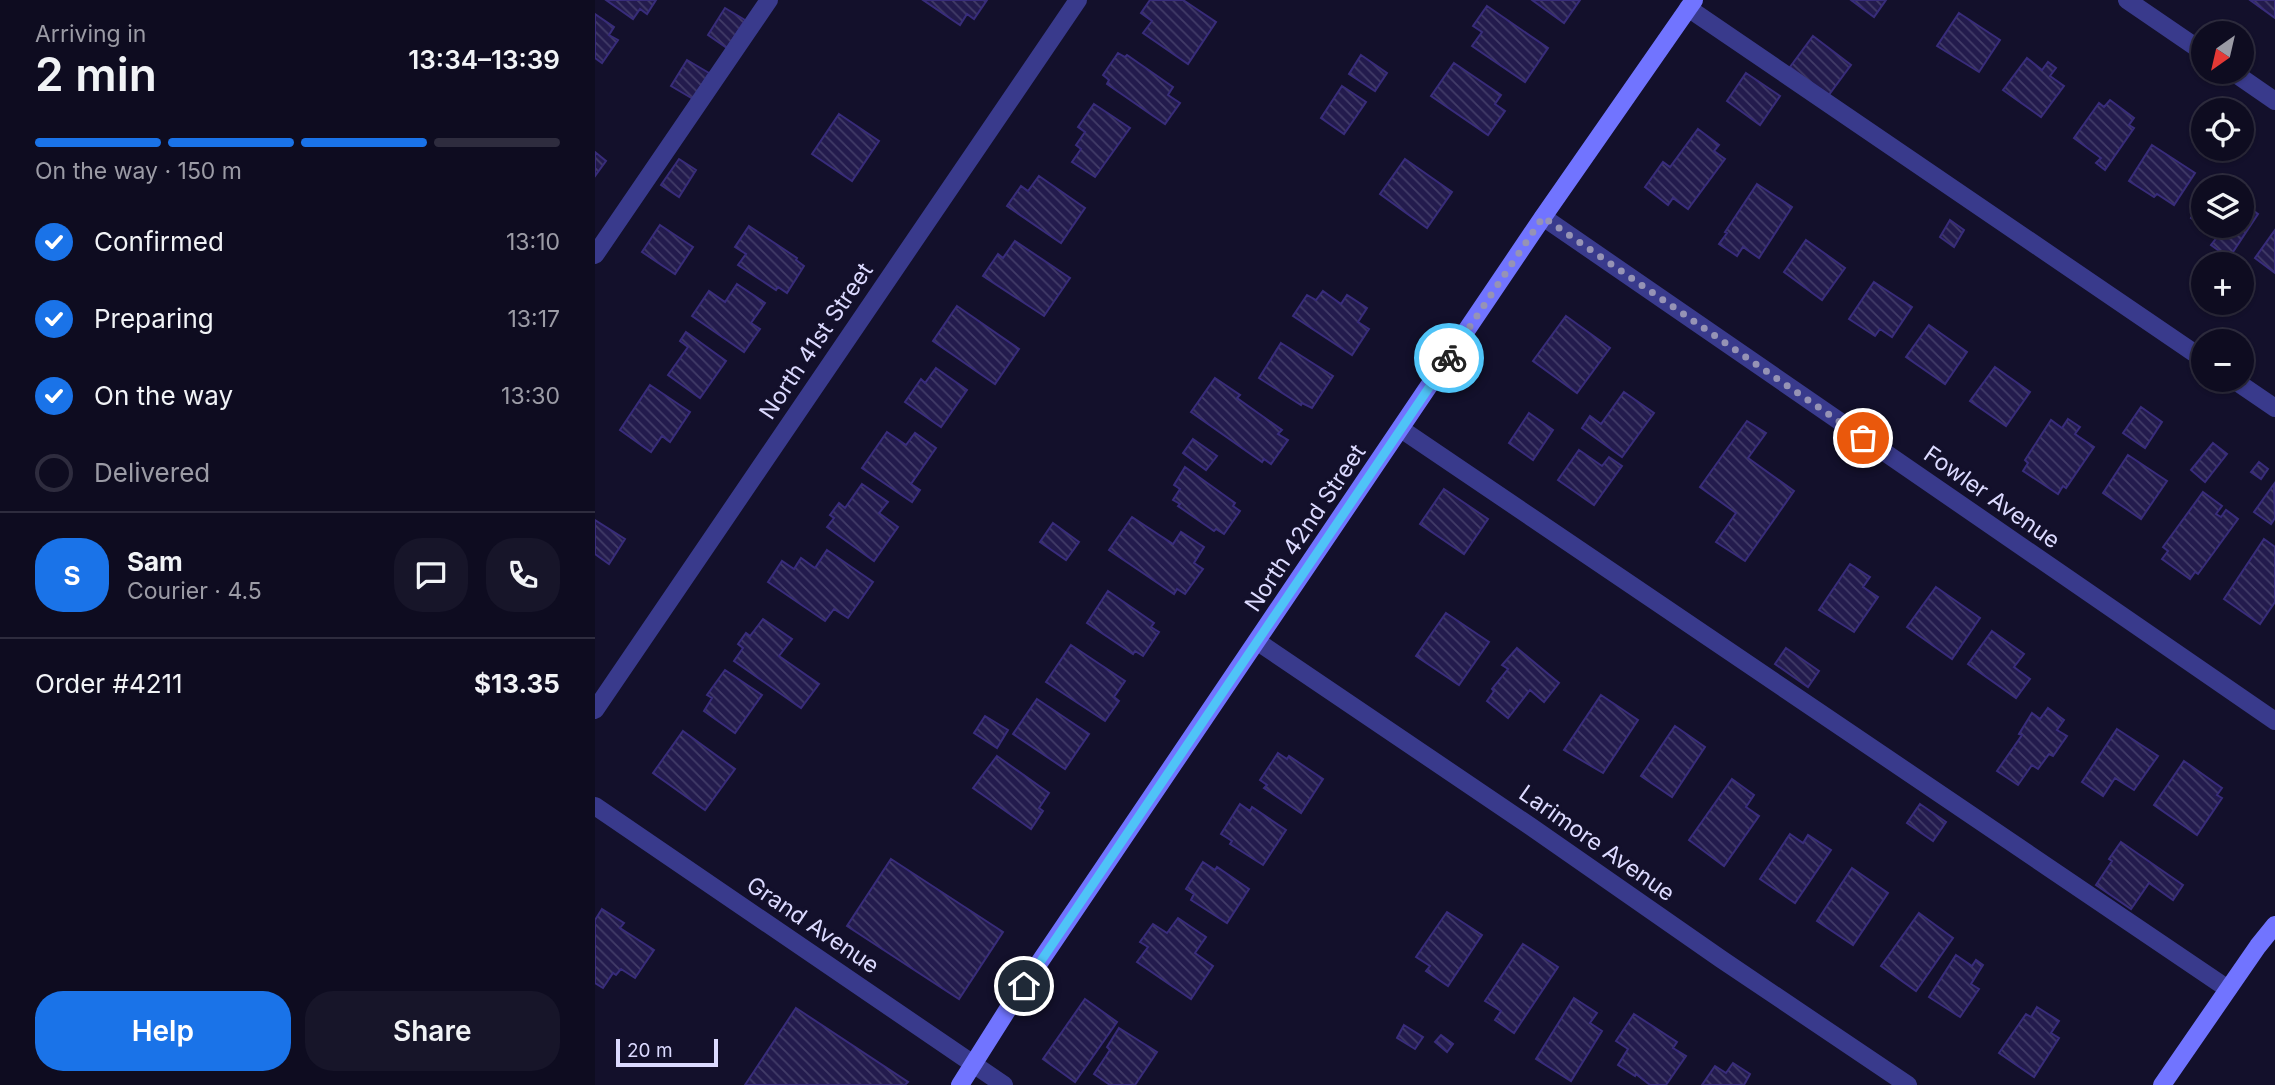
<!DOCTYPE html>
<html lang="en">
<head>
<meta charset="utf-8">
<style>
	body { margin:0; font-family:Inter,sans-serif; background:#171529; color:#f1f3f6; height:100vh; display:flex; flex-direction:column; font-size:26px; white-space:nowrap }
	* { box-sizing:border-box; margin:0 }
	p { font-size:23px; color:#9b9ba5 }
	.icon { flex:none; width:38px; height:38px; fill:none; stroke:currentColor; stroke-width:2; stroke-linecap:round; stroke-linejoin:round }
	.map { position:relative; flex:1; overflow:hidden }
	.drawer { display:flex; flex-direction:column; background:#0e0c20; width:595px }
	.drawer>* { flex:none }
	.needle { width:46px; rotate:214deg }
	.buttons { position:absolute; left:1596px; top:21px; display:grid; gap:14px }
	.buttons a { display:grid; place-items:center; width:63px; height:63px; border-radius:50%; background:#0e0c20; box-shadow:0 2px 5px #0004,0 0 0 2px #2e2c3e; font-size:35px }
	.scale { position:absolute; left:21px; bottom:18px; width:102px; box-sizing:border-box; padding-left:7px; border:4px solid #dcdaff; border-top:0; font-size:19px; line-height:24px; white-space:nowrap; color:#dcdaff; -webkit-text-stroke:5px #13102b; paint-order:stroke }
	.pin { position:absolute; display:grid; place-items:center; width:60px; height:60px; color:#fff; margin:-30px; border:4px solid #fff; border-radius:50%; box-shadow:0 2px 7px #0007 }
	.courier { position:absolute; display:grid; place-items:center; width:70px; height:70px; margin:-35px; border:5px solid #4fc3f7; border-radius:50%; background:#fff; color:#222; box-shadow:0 2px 9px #0007 }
	.head em { font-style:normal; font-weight:600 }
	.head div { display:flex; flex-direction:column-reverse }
	.head { display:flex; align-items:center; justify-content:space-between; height:119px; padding:0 35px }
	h1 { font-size:46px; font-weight:600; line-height:52px }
	.bar { display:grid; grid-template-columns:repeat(4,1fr); gap:10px 7px; align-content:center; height:84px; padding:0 35px }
	.bar i { height:9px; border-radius:5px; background:#2e2c3e }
	.bar .on { background:#1a73e8 }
	.bar p { grid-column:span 4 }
	.line { display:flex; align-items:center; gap:18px; padding:0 35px; border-top:2px solid #2e2c3e }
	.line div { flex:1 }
	.round { display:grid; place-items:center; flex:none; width:74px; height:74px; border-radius:28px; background:#171529 }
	ol { padding:0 35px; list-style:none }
	li { display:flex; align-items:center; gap:21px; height:77px }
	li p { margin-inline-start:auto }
	li .icon { padding:7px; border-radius:50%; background:#1a73e8; color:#fff; stroke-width:4 }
	li:last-child { color:#9b9ba5 }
	li i { width:38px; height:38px; border:4px solid #2e2c3e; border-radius:50% }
	.action { display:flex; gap:14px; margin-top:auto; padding:14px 35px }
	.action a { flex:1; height:80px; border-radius:28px; background:#1a73e8; color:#fff; font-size:28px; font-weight:600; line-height:80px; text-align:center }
	.action a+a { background:#171529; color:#f1f3f6 }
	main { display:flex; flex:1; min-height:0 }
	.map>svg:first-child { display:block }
</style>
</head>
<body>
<main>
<section class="drawer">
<div class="head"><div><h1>2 min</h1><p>Arriving in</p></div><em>13:34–13:39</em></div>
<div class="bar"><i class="on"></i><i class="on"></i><i class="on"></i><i></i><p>On the way · 150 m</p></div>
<ol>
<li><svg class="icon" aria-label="check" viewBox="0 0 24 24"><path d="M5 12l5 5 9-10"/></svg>Confirmed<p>13:10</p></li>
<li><svg class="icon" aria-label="check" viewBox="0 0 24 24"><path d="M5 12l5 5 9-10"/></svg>Preparing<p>13:17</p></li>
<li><svg class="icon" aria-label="check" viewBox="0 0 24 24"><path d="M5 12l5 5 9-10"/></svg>On the way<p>13:30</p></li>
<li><i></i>Delivered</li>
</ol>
<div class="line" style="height:126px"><b class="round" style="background:#1a73e8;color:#fff">S</b><div><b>Sam</b><p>Courier · 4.5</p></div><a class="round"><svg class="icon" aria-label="chat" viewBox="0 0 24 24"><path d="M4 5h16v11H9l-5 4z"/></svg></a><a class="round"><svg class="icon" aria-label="phone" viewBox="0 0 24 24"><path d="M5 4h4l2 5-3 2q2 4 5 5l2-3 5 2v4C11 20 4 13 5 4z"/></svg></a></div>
<div class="line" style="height:91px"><div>Order #4211</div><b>$13.35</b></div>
<div class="action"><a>Help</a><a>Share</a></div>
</section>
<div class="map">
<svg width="1680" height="1085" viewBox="0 0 1680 1085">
	<defs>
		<pattern id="building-back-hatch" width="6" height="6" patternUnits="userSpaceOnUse" patternTransform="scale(1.75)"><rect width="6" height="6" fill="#231b4d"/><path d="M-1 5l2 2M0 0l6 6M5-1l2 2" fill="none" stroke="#423c68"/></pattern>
	</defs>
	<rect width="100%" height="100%" fill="#13102b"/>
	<path fill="url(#building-back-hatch)" stroke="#382c7a" stroke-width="2" d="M11 0H61L52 14 45 9 38 19Z
		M328 0H392L379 19 372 14 365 25Z
		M555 0H588L621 22 593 64 548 33 557 21 546 13Z
		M937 0H985L969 23Z
		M1256 0H1291L1279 17Z
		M1655 0H1680V18Z
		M892 6 953 48 930 82 877 46 887 32 878 26Z
		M130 8 150 20 132 48 113 35Z
		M1364 13 1405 40 1384 72 1342 46Z
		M0 14 19 27 14 35 23 40 7 63 0 58Z
		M1218 36 1256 65 1233 96 1195 67Z
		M523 53 530 57 532 55 578 87 573 95 585 103 570 124 512 84 514 80 508 75Z
		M766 55 792 73 780 91 754 74Z
		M1432 58 1447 70 1453 62 1461 68 1455 76 1469 86 1446 117 1408 90Z
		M92 60 114 73 98 99 76 86Z
		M859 63 906 95 900 104 910 111 893 135 836 96Z
		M1151 73 1185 96 1165 125 1132 101Z
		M747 86 771 102 749 134 726 118Z
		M1515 100 1539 118 1534 125 1539 128 1510 170 1501 163 1506 158 1479 138 1504 103 1509 107Z
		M499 104 535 128 500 177 477 162 486 149 481 145 490 132 483 127Z
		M244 114 284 141 257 181 217 154Z
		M1103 129 1124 145 1119 151 1130 159 1093 209 1078 198 1073 205 1050 187 1068 162 1075 167Z
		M1557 145 1600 173 1579 205 1562 194 1559 197 1534 181Z
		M0 152 11 161 0 176Z
		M84 159 101 170 84 197 66 185Z
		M810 159 857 192 832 228 785 194Z
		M444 176 490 208 466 243 412 206 426 186 433 191Z
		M1162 184 1197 207 1164 258 1148 247 1142 256 1124 244 1132 233 1130 232Z
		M1650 194 1657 199 1652 206 1663 214 1634 258 1616 245 1623 236 1596 218 1608 199V226H1647V199Z
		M1355 220 1369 230 1359 247 1345 237Z
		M65 225 98 247 80 274 47 252Z
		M154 226 202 258 201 260 209 266 192 293 183 287 181 290 143 265 151 254 140 247Z
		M1680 230V273L1660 258Z
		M1211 240 1250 268 1227 300 1189 272Z
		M420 241 475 278 449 316 388 276 403 254 408 258Z
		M1279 282 1317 307 1297 337 1285 329 1280 336 1254 319Z
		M142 284 170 303 156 323 165 329 149 352 97 316 114 291 130 302Z
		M728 291 746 304 752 295 772 308 763 322 774 329 757 355 698 316 712 295 721 300Z
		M362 306 424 349 400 384 338 341Z
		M971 316 1015 348 982 393 938 361Z
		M1334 325 1372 352 1350 384 1311 357Z
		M91 332 131 361 105 398 73 375 93 347 85 341Z
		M686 343 738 376 717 408 707 403 706 405 664 378Z
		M1400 367 1435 392 1411 426 1375 401Z
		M341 368 372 390 346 427 310 402 326 379 330 383Z
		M620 378 645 395 642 398 687 430 683 434 693 440 676 464 669 459 667 462 596 412Z
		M55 385 95 412 75 442 67 436 56 452 25 430Z
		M1029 392 1059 413 1027 457 987 428 995 416 1006 424Z
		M1546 407 1567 422 1550 448 1528 433Z
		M934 413 958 430 938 460 914 443Z
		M1473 419 1485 427 1480 434 1499 447 1471 488 1468 486 1463 494 1428 471 1433 463 1430 460 1456 420 1467 428Z
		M1152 421 1171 433 1153 458 1199 491 1150 561 1121 542 1141 513 1105 487Z
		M292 432 311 445 320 433 341 448 316 484 325 490 317 502 267 468Z
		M598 439 622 456 611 470 588 453Z
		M1618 443 1632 454 1610 482 1596 470Z
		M984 450 1007 466 1014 457 1027 466 999 505 963 480Z
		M1533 455 1572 481 1546 519 1508 493Z
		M1664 462 1673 469 1666 479 1656 472Z
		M590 467 640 503 638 506 645 511 629 534 621 529 619 531 583 506 585 504 578 500 585 489 579 485Z
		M267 484 293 502 284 513 303 527 279 561 232 527 239 518 235 515 244 503 250 508Z
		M1679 484 1680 518 1676 524 1659 512Z
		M849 489 893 519 869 554 825 524Z
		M1608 492 1627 506 1621 514 1626 517 1631 510 1643 519 1603 574 1600 572 1595 579 1567 559 1573 551 1568 547Z
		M537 517 578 544 586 532 609 547 599 563 608 569 590 594 582 589 579 594 514 550Z
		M0 520 30 539 14 564 0 554Z
		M458 523 484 542 471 560 445 542Z
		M1669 539 1680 547V602L1665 624 1629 599Z
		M232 550 278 582 253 618 239 609 230 621 173 582 187 561 199 569 206 558 220 568Z
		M1255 564 1275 577 1268 587 1283 597 1259 632 1224 610Z
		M1341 587 1385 618 1357 659 1312 627Z
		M513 591 559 623 556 627 564 632 548 656 540 651 538 654 492 623Z
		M851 613 894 642 864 685 821 656Z
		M168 619 197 639 184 656 224 684 206 708 139 661 148 648 143 644 151 633 155 636Z
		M1397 631 1429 654 1419 667 1435 679 1421 698 1373 664Z
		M476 645 530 681 519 697 524 701 510 721 451 682Z
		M922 648 964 683 949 702 935 690 913 718 892 701 899 691 897 689 913 669 907 665Z
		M1191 648 1224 671 1213 687 1180 664Z
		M130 670 167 695 140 733 109 711 117 698 112 695Z
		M1006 695 1043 720 1008 773 969 750Z
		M442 699 494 734 470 769 418 734Z
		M1453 708 1469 720 1462 730 1472 736 1458 756 1454 754 1443 769 1437 765 1423 785 1402 771 1427 735 1424 734 1437 713 1445 719Z
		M390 716 413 730 402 748 379 733Z
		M1080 726 1110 747 1077 797 1046 776Z
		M1522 729 1563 756 1539 790 1520 778 1508 796 1487 782Z
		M88 731 140 769 110 810 58 773Z
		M683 753 692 759 694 756 728 779 706 813 669 788 672 785 665 780Z
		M402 756 454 793 444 808 448 811 436 829 378 788Z
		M1589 761 1627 788 1622 795 1627 798 1602 835 1559 805Z
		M1137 779 1159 795 1151 807 1164 816 1129 866 1094 840Z
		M645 804 655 811 657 807 691 830 668 865 635 844 637 841 626 834Z
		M1325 804 1351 822 1338 841 1312 823Z
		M1195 834 1208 843 1213 835 1236 850 1200 903 1165 879Z
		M1526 842 1588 885 1578 900 1554 883 1536 909 1501 885 1517 861 1514 859Z
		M296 859 408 932 364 999 252 926Z
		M608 862 620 870 622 867 654 889 632 923 596 900 599 894 591 889Z
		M1257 868 1293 893 1258 945 1222 921Z
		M7 909 29 923 25 928 59 950 40 978 26 969 21 975 18 973 8 988 0 983V920Z
		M852 912 887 935 853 986 831 971 835 966 821 957Z
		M1324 913 1358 938 1321 991 1286 966Z
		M583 918 611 937 600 953 618 966 596 999 542 962 553 947 545 942 558 924 572 933Z
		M928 944 963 967 919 1033 900 1020 906 1011 890 1001Z
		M1361 955 1377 966 1381 960 1388 965 1376 984 1384 989 1365 1017 1334 997Z
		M979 998 1002 1013 995 1023 1007 1031 976 1081 941 1059Z
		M490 999 522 1022 480 1082 448 1059Z
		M1442 1007 1464 1021 1456 1033 1464 1038 1439 1077 1404 1053 1431 1014 1436 1017Z
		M201 1008 313 1082 310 1085H150Z
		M1039 1014 1082 1042 1078 1048 1091 1056 1071 1085H1055L1041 1074 1040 1076 1023 1065 1033 1049 1021 1041Z
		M809 1025 828 1037 820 1049 802 1038Z
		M524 1028 562 1052 540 1085H515L499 1074 515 1050 512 1047Z
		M846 1035 858 1044 852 1052 840 1042Z
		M1138 1063 1155 1074 1149 1085H1107L1120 1066 1131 1073Z"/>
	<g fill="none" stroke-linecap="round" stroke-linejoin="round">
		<path stroke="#393a8c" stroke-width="18" d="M1093 8 1608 359
			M0 255 174 0
			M1639 380 1680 408
			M806 429 1633 989"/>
		<path stroke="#393a8c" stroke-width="18" d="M1532 0 1608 52
			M1638 72 1680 101
			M948 217 1680 721
			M663 642 935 826 1126 959 1313 1085
			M0 710 483 0
			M0 806 409 1085"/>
		<path stroke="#7174ff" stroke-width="18" d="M365 1085 413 1009 948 217 1099 0
			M1567 1085 1663 946 1680 925"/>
	</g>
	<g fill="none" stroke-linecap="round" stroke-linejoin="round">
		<path stroke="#9693b5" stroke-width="7" stroke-dasharray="0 12.6" d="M854 358 948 217 1268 438"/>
		<path stroke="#4fc3f7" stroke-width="9" d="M429 986 854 358"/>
	</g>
	<g text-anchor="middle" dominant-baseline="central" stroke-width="6" stroke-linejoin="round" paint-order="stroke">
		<g font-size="23" fill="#dcdaff" stroke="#13102b">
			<text transform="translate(221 341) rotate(-56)">North 41st Street</text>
			<text transform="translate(1397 497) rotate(35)">Fowler Avenue</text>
			<text transform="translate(710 528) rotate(-56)">North 42nd Street</text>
			<text transform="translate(1002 843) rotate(35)">Larimore Avenue</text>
			<text transform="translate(218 925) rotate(34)">Grand Avenue</text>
		</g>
	</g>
</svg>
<div class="buttons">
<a><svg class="needle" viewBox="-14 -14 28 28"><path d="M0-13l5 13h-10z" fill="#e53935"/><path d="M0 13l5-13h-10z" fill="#9b9ba5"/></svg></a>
<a><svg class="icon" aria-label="locate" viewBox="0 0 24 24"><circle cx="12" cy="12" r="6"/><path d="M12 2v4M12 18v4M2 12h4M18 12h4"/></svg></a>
<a><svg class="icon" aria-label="layers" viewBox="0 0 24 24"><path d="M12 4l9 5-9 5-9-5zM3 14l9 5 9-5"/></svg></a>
<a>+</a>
<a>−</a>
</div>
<div class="scale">20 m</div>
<div class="pin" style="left:1268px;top:438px;background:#ea580c"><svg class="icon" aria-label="bag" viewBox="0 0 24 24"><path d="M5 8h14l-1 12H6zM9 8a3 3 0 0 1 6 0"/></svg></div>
<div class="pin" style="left:429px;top:986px;background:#1f2937"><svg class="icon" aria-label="home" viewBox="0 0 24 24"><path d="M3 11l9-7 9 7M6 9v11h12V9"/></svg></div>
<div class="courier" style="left:854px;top:358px"><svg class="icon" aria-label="bike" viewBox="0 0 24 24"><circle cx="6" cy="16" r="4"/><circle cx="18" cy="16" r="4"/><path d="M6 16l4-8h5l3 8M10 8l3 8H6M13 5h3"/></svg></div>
</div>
</main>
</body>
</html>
